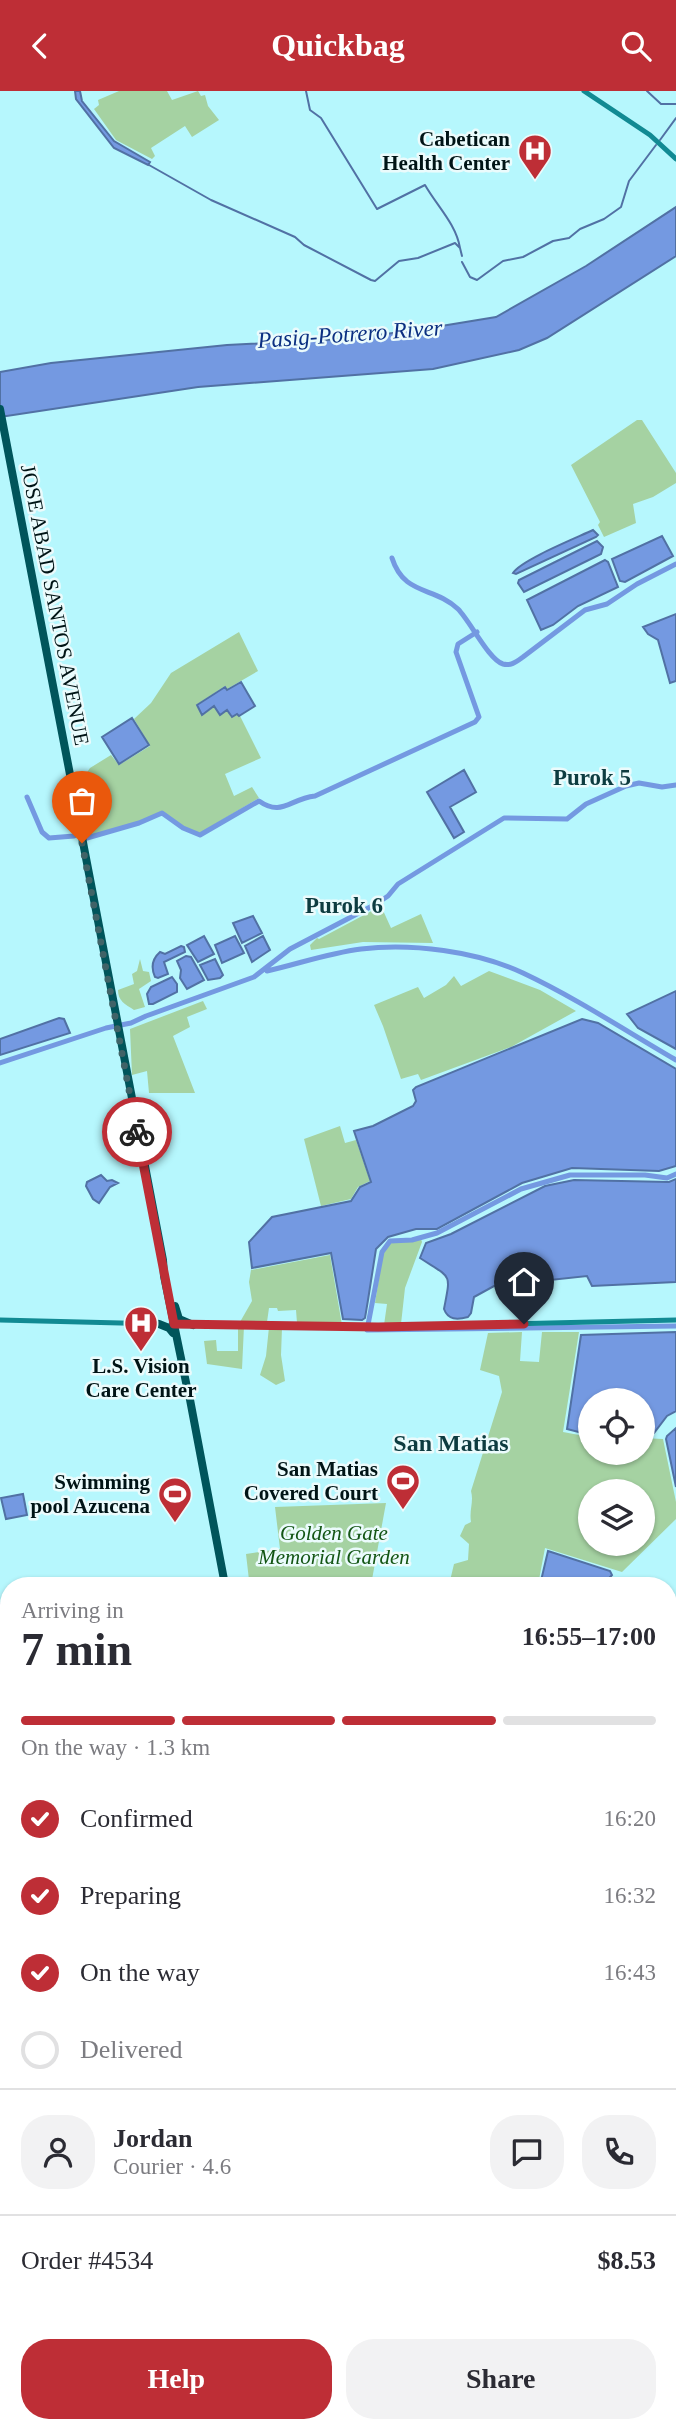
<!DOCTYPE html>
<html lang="en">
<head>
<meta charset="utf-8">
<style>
	body { margin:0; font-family:"Times New Roman",serif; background:#f2f2f3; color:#2b2b33; height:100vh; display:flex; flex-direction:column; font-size:26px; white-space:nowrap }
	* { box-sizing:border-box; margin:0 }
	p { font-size:23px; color:#7c7c81 }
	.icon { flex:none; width:38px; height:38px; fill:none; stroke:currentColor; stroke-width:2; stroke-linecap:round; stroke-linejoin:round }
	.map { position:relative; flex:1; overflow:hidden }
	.details { position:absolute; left:0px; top:1486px; width:677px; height:856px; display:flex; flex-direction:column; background:#fff; border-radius:28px 28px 0 0; box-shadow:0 2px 5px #0004 }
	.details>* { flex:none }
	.controls { position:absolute; left:578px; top:1297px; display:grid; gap:14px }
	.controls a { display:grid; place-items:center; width:77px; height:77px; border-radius:50%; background:#fff; box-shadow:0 2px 5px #0004; font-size:35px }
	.pin { position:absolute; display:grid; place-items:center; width:60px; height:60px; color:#fff; margin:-72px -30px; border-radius:50% 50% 50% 0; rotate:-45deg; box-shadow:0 0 7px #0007 }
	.pin .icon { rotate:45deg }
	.courier { position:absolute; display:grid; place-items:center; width:70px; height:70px; margin:-35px; border:5px solid #be2e36; border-radius:50%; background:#fff; color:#222; box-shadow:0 2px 9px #0007 }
	.overview em { font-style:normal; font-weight:700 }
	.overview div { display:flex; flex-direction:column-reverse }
	.overview { display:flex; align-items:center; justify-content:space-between; height:119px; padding:0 21px }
	h1 { font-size:46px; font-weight:700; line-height:52px }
	.bar { display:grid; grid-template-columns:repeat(4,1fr); gap:10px 7px; align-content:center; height:84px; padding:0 21px }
	.bar i { height:9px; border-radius:5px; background:#e1e1e2 }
	.bar .on { background:#be2e36 }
	.bar p { grid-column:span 4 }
	.line { display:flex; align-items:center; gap:18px; padding:0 21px; border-top:2px solid #e1e1e2 }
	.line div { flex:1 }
	.round { display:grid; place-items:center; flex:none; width:74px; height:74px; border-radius:28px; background:#f2f2f3 }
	ol { padding:0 21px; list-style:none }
	li { display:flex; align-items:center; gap:21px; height:77px }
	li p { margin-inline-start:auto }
	li .icon { padding:7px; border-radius:50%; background:#be2e36; color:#fff; stroke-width:4 }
	li:last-child { color:#7c7c81 }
	li i { width:38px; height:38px; border:4px solid #e1e1e2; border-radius:50% }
	.button { display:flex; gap:14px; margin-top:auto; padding:14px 21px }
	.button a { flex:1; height:80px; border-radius:28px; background:#be2e36; color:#fff; font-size:28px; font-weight:700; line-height:80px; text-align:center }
	.button a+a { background:#f2f2f3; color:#2b2b33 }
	header { display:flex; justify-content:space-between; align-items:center; height:91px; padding:0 21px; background:#be2e36; color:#fff; font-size:32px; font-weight:700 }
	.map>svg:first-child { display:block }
</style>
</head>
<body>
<header><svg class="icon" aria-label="back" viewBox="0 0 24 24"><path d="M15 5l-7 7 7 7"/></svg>Quickbag<svg class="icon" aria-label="search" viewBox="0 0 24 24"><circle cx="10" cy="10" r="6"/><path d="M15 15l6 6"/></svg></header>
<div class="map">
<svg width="676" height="2341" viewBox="0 0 676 2341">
	<rect width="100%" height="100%" fill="#b6f7fd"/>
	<path fill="#a5d2a2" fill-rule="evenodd" d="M119 0H167L172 9 198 0 201 5 205 4 208 15 219 29 192 46 185 35 151 57 155 65 152 68 116 49 94 18 99 14 98 9Z
		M637 329H642L676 382V392L653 406 633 413 636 432 604 446 598 434 600 431 571 374Z
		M239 541 258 580 227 598 225 595 196 614 202 624 214 616 220 624 227 619 231 626 237 623 240 625 261 667 225 683 234 705 252 696 259 707 200 742 184 736 161 722 139 731 87 746 80 706 89 703 86 683 90 677 111 664 119 674 150 655 134 628 151 612 171 582Z
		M381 815 391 837 421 823 433 852 363 851 311 859 310 854 317 847 319 848Z
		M140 868 143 880 149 881 151 890 139 898 145 916 134 919C125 913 118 910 118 899L134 893 132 883 137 880Z
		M489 880 540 899 576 920 511 956 421 989 418 983 401 988 383 935 374 914 418 896 424 907 446 894 454 885 461 895Z
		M203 910 207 918 187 926 190 936 173 945 195 1002H149L147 980 132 984 130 938Z
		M340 1035 345 1052 356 1049 370 1090 358 1096 351 1108 321 1115 304 1048Z
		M421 1148 422 1151 405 1197 401 1233 384 1234 387 1213 375 1212 383 1162 391 1151Z
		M330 1164 342 1234 297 1232 296 1219 278 1220 277 1217H269L267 1231H240L252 1210 249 1191 251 1179Z
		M238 1235H244L242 1278 207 1273 204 1250 216 1249 217 1260H238Z
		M269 1236 282 1237 281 1264 285 1290 276 1294 260 1284 266 1265Z
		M522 1241 520 1270 539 1271 542 1241H579L563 1341 590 1346V1362H642V1347L663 1348 676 1411V1428L622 1481 545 1457 538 1494H449L454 1473 468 1469 469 1453 460 1445 465 1434 471 1431C469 1419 474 1411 471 1400L502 1301 499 1285 480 1279 488 1242ZM590 1400H642V1452H590Z
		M386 1412 371 1494H232V1491L249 1489 246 1463 280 1458 275 1416Z"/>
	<path fill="#7499e1" stroke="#5171a4" stroke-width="2" d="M75 0H80L82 10 114 50 150 71 148 74 114 57 76 8Z
		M676 116V165L547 247 519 259 433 278 198 296 0 326V281L51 272 227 254 345 248 417 239 496 226 586 175Z
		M593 439 598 444 596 446 516 483 513 482C521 469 576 447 593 439Z
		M662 445 673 465 625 491 620 490 612 468Z
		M597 450 603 456 601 463 524 501 518 492 519 489Z
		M605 469 608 471 618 496 578 515 553 534 541 539 527 509Z
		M676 523V590L670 592 658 549 648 543 643 536Z
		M241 591 255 615 239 625 237 623 232 626 227 619 220 624 214 615 202 624 197 614 225 596 227 599Z
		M132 627 149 654 119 673 102 646Z
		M464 679 476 701 450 716 464 741 454 747 427 701Z
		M253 825 262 842 242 852 233 832Z
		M204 845 214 863 198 871 187 854Z
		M235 845 244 862 222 872 215 854Z
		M263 845 270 859 252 871 245 855Z
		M181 855 184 856 185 861 164 871 168 883 158 887 155 886C151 877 152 868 160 861L165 863Z
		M186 865 191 866 204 889 187 898 180 887 181 879 177 870Z
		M215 868 223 884 220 887 208 889 200 874Z
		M172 886 177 893V901L153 913H149L147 903 151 896Z
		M676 900V958L638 937 627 923Z
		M59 927 64 928 70 942 0 964V948Z
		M582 928 598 932 676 978V1075L659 1080 572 1077 522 1092 437 1138H416L388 1146 376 1158 368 1209 365 1227 362 1229 343 1228 331 1162 252 1177 249 1151 272 1126 351 1110 360 1096 371 1091 354 1040 373 1035 413 1015 416 1010 413 999 416 996Z
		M101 1084 107 1090 112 1089 118 1092 110 1096 99 1112 93 1108 86 1095 87 1091Z
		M676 1088V1191L592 1195 587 1185 494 1195 474 1206 471 1222 468 1226C457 1229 448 1229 444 1218 451 1181 452 1188 420 1167L426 1152 451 1143 545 1095 574 1089 669 1091Z
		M676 1241V1320L667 1325 654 1342 642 1344V1309H590V1344L567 1338 581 1244Z
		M676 1337V1396L666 1348 667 1345Z
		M23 1403 27 1424 6 1428 1 1407Z
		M548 1460 610 1480 612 1484 603 1494H540Z
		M670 2202 676 2208V2341L668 2332V2204Z
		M561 2333H618L616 2341H568Z"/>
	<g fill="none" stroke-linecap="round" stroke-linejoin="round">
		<path stroke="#5171a4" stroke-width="2" d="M306 0 310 19 321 27 377 118 425 94C437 115 456 133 460 157
			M647 0 661 13H676
			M660 49 676 27
			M149 74 211 109 295 146 304 154 371 189 375 190 399 170 418 167 455 152 460 157 462 165
			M462 171 470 186 477 189 503 170 523 166 553 150 569 147 580 138 604 128 621 116 629 90 656 54
			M668 1654 676 1646
			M670 1795 676 1794
			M0 1848 9 1841
			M668 2161 676 2174
			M545 2333 555 2341
			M145 2341 149 2333"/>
		<path stroke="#7499e1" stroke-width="5" d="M392 467C404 505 434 495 458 518 470 530 489 569 503 573 511 575 516 571 523 566L585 519 607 513 637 493 676 473
			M27 706 42 741 49 747 74 745
			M87 747 139 732 162 722 183 737 200 744 259 710C282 726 289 708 315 705L475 631 479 626 456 561 458 553 477 541
			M267 880C298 873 329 862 361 858 412 852 476 860 523 882 576 907 626 940 676 969
			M0 972 106 937 131 932 146 925 254 886 290 858 376 813 388 805 398 793 504 727 567 728 586 713 626 695 639 692 662 696 676 694
			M676 1083 667 1087 645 1084H570L521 1098 437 1142 412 1149 390 1150 382 1161 367 1239 676 1235
			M0 1515 9 1513
			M0 1640 9 1637"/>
		<path stroke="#118a93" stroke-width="5" d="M584 0 650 44 676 68
			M0 1229 161 1233
			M171 1233 373 1236 676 1229
			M668 1694 676 1684
			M668 1788 676 1836
			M676 1950 673 2037 676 2067"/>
		<path stroke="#316a6f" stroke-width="6" d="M252 2341 260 2333"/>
		<path stroke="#00555b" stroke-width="8" d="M0 318 163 1169 164 1185 188 1301
			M175 1215 179 1228 193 1234
			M159 1233 169 1237 173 1242
			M188 1298 225 1494
			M408 2333 411 2341"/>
	</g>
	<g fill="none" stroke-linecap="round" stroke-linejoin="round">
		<path stroke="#406367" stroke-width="7" stroke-dasharray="0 12.6" d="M82 752 137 1041"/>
		<path stroke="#be2e36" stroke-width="9" d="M137 1041 174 1233 378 1236 524 1233"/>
	</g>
	<defs>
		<g id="hospital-pin" transform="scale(1.75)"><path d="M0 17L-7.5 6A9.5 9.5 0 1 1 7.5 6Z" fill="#be2e36" stroke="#ebfbfc"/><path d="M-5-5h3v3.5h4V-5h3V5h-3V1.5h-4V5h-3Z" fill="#fff"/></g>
		<g id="stadium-pin" transform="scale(1.75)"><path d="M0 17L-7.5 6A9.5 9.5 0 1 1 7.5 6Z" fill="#be2e36" stroke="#ebfbfc"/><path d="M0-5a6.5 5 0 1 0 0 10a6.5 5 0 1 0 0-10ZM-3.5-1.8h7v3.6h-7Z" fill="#fff"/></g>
	</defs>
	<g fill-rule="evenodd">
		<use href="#hospital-pin" x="535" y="60"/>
		<use href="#hospital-pin" x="141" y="1232"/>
		<use href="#stadium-pin" x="403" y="1390"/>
		<use href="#stadium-pin" x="175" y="1403"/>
	</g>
	<g text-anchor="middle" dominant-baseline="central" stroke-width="5" stroke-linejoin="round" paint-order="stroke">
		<g font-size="21" font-weight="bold" fill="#001416" stroke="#ebfbfc" text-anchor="end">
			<text x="510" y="48">Cabetican<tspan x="510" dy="24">Health Center</tspan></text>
			<text x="141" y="1275" text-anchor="middle">L.S. Vision<tspan x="141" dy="24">Care Center</tspan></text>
			<text x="378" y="1378">San Matias<tspan x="378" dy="24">Covered Court</tspan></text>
			<text x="150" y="1391">Swimming<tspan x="150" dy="24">pool Azucena</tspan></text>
		</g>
		<g font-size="21" fill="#001416" stroke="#ebfbfc">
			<text transform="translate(55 514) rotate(79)">JOSE ABAD SANTOS AVENUE</text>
		</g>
		<g font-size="21" font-style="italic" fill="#135514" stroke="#ebfbfc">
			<text x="334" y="1442">Golden Gate<tspan x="334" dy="24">Memorial Garden</tspan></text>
		</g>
		<g font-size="23" font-style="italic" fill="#0b2f81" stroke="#ebfbfc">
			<text transform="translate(350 243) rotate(-4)">Pasig-Potrero River</text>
		</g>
		<g font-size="23" font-weight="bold" fill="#0d3c40" stroke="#ebfbfc">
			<text x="592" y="686">Purok 5</text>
			<text x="344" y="814">Purok 6</text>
		</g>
		<g font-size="24" font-weight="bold" fill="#0d3c40" stroke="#ebfbfc">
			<text x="451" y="1352">San Matias</text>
		</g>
	</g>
</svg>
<div class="controls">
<a><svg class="icon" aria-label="locate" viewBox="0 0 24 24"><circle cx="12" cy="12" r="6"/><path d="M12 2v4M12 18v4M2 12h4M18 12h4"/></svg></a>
<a><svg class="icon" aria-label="layers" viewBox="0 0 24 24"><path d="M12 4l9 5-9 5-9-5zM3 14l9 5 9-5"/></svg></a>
</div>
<div class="pin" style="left:82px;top:752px;background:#ea580c"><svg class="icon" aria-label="bag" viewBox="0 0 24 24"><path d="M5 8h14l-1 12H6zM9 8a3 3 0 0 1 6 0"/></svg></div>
<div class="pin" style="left:524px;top:1233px;background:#1f2937"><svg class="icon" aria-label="home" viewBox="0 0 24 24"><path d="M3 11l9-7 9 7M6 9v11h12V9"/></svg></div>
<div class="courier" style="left:137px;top:1041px"><svg class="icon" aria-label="bike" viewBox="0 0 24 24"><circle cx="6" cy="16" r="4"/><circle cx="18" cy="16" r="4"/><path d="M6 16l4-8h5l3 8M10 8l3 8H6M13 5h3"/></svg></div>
<section class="details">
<div class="overview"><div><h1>7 min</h1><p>Arriving in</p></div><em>16:55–17:00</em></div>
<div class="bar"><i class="on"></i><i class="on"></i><i class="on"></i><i></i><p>On the way · 1.3 km</p></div>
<ol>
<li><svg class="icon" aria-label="check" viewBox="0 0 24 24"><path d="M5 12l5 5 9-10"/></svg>Confirmed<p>16:20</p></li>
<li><svg class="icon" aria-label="check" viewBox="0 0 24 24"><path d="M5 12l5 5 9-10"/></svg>Preparing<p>16:32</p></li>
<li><svg class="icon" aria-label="check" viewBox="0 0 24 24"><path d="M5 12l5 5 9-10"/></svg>On the way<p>16:43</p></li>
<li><i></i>Delivered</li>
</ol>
<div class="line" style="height:126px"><a class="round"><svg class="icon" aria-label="person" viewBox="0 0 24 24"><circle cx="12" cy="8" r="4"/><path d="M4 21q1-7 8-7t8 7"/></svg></a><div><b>Jordan</b><p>Courier · 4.6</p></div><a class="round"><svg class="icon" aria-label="chat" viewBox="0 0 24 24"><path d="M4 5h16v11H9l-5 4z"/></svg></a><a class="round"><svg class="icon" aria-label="phone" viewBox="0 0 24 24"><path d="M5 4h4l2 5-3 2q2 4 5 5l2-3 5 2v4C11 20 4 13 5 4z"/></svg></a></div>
<div class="line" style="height:91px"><div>Order #4534</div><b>$8.53</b></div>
<div class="button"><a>Help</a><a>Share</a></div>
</section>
</div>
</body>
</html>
